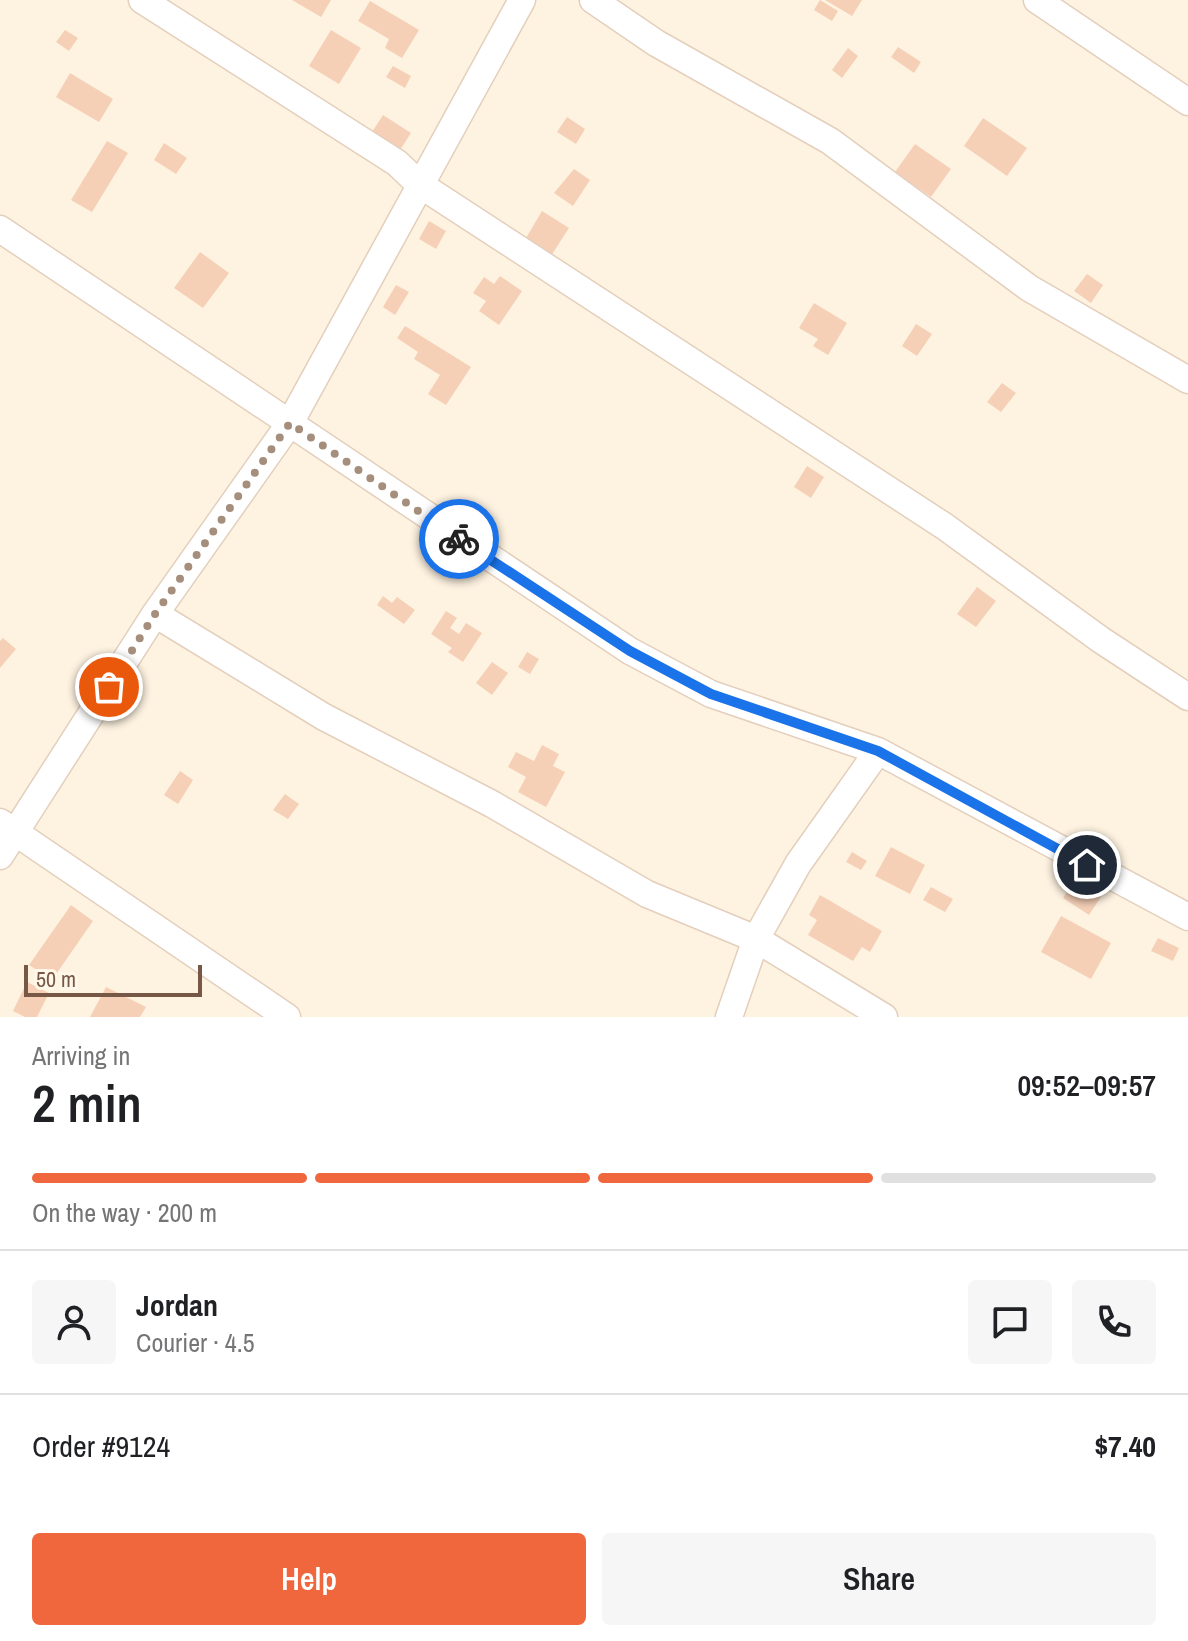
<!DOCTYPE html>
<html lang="en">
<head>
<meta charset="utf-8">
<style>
	body { margin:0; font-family:"Archivo Narrow",sans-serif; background:#f6f6f6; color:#202124; height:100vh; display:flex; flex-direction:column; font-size:30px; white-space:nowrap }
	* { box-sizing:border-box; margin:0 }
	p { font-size:26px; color:#757577 }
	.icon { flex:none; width:44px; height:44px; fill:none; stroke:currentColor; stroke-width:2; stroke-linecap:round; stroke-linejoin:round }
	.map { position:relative; height:1017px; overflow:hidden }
	.details { display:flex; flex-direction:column; background:#fff; flex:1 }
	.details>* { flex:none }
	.scale { position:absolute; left:24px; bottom:20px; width:178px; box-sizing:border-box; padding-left:8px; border:4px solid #775846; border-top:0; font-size:22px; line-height:28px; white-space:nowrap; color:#775846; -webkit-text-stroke:6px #fff7e9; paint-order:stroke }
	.pin { position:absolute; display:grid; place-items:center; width:68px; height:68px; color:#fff; margin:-34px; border:4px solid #fff; border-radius:50%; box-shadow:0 2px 8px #0007 }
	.courier { position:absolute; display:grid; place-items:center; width:80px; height:80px; margin:-40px; border:6px solid #1a73e8; border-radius:50%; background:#fff; color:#222; box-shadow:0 2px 10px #0007 }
	.head em { font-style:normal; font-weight:600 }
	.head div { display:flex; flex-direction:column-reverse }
	.head { display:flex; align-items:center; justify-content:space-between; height:136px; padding:0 32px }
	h1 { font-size:52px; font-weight:600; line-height:60px }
	.bar { display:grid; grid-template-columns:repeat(4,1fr); gap:12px 8px; align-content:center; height:96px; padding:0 32px }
	.bar i { height:10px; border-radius:6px; background:#e0e0e0 }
	.bar .selected { background:#f0673e }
	.bar p { grid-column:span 4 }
	.line { display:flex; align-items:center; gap:20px; padding:0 32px; border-top:2px solid #e0e0e0 }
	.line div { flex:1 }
	.round { display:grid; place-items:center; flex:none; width:84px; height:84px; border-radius:8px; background:#f6f6f6 }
	.action { display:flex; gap:16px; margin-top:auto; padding:16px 32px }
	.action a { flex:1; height:92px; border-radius:8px; background:#f0673e; color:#fff; font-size:32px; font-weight:600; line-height:92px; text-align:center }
	.action a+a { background:#f6f6f6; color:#202124 }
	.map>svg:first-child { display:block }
</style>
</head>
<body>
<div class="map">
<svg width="1188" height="1017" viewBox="0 0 1188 1017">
	<rect width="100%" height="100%" fill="#fef3e1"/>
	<path fill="#f5d0b7" d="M292 0H331L321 17Z
		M820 0 838 11 832 21 814 10Z
		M825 0H862L852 16Z
		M370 1 419 30 402 58 385 48 389 39 358 21Z
		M65 30 78 38 69 51 56 42Z
		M331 30 361 48 339 84 309 66Z
		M898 47 921 62 914 73 891 57Z
		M848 48 858 56 842 78 832 70Z
		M393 66 411 76 405 88 386 77Z
		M70 73 113 99 99 122 56 97Z
		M383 115 411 133 398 153 370 135Z
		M567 117 585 129 576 144 557 132Z
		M983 118 1027 148 1007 176 964 146Z
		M107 141 128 153 92 212 71 200Z
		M164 143 187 158 176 174 154 160Z
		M915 144 951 169 931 197 895 172Z
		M574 169 590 180 573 206 554 193Z
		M542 211 569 228 549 259 523 243Z
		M429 221 446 231 436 249 419 239Z
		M200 252 229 273 203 308 174 288Z
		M1087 274 1103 285 1091 303 1074 291Z
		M500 276 522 291 499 325 479 311 486 301 473 293 484 277 494 284Z
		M396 285 409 292 395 315 383 307Z
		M814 303 847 323 828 355 813 346 818 339 799 328Z
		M916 324 932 334 917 356 902 346Z
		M405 326 471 367 446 405 428 394 440 375 414 359 418 352 397 338Z
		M1002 383 1016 393 1001 412 987 402Z
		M807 466 824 477 811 498 794 487Z
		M977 587 996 601 976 627 957 614Z
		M383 596 392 603 397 597 415 610 404 624 377 605Z
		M446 611 457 618 450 628 459 634 466 623 482 633 463 662 448 652 452 648 431 634Z
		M3 638 16 649 0 668V641Z
		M527 652 539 659 530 674 518 667Z
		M492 662 508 673 492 695 476 683Z
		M542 745 559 754 553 766 565 772 546 807 518 792 526 777 508 767 516 752 534 761Z
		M180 771 193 780 178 804 164 795Z
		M285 794 299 804 288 819 273 810Z
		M891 847 925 865 910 894 875 876Z
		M852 852 867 861 861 870 846 862Z
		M1082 869 1108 886 1089 915 1063 898Z
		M931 887 953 899 945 912 923 900Z
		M820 895 882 931 870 952 862 947 853 961 808 935 817 920 809 915Z
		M71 905 93 921 52 980 29 965Z
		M1061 916 1111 943 1091 979 1041 952Z
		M1158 938 1179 948 1173 961 1151 951Z
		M27 982 49 993 37 1017H25L13 1011Z
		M106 987 146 1007 140 1017H90Z"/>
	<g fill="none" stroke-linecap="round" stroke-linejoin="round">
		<g stroke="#e3cfbc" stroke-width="29">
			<path id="minor" d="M142 0 397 163 419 184 944 526 1101 640 1188 697
				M593 0 656 43 830 141 1029 288 1188 380
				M1037 0 1188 102
				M0 229 630 651 711 694 878 751 1188 917
				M155 614 324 717 492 804 647 894 756 939 884 1017
				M0 822 287 1017
				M0 856 155 614 290 423 522 0
				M729 1017 756 939 798 864 878 751"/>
		</g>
		<use href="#minor" stroke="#fff" stroke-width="26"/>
	</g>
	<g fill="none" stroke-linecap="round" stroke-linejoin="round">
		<path stroke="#a68e7c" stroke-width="8" stroke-dasharray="0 14.4" d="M109 687 155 614 290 423 459 539"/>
		<path stroke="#1a73e8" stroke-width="10" d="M459 539 630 651 711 694 878 751 1087 865"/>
	</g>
</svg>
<div class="scale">50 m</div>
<div class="pin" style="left:109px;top:687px;background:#ea580c"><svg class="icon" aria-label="bag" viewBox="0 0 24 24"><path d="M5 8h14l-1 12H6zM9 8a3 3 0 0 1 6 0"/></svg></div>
<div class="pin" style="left:1087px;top:865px;background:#1f2937"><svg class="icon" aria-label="home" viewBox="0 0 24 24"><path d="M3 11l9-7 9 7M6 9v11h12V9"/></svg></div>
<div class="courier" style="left:459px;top:539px"><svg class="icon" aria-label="bike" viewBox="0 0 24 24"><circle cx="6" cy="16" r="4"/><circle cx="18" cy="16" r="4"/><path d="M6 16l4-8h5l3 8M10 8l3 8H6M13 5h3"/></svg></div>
</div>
<section class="details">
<div class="head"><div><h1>2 min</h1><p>Arriving in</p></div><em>09:52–09:57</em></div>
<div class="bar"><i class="selected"></i><i class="selected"></i><i class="selected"></i><i></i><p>On the way · 200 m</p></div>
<div class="line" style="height:144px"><a class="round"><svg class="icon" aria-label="person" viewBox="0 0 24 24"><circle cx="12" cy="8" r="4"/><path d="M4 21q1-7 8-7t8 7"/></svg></a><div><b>Jordan</b><p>Courier · 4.5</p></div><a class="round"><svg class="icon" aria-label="chat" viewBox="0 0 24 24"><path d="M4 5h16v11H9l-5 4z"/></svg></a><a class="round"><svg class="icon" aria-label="phone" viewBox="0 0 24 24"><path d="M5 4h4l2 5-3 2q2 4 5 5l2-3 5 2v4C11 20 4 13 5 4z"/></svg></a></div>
<div class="line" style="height:104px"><div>Order #9124</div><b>$7.40</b></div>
<div class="action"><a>Help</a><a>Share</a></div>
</section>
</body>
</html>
